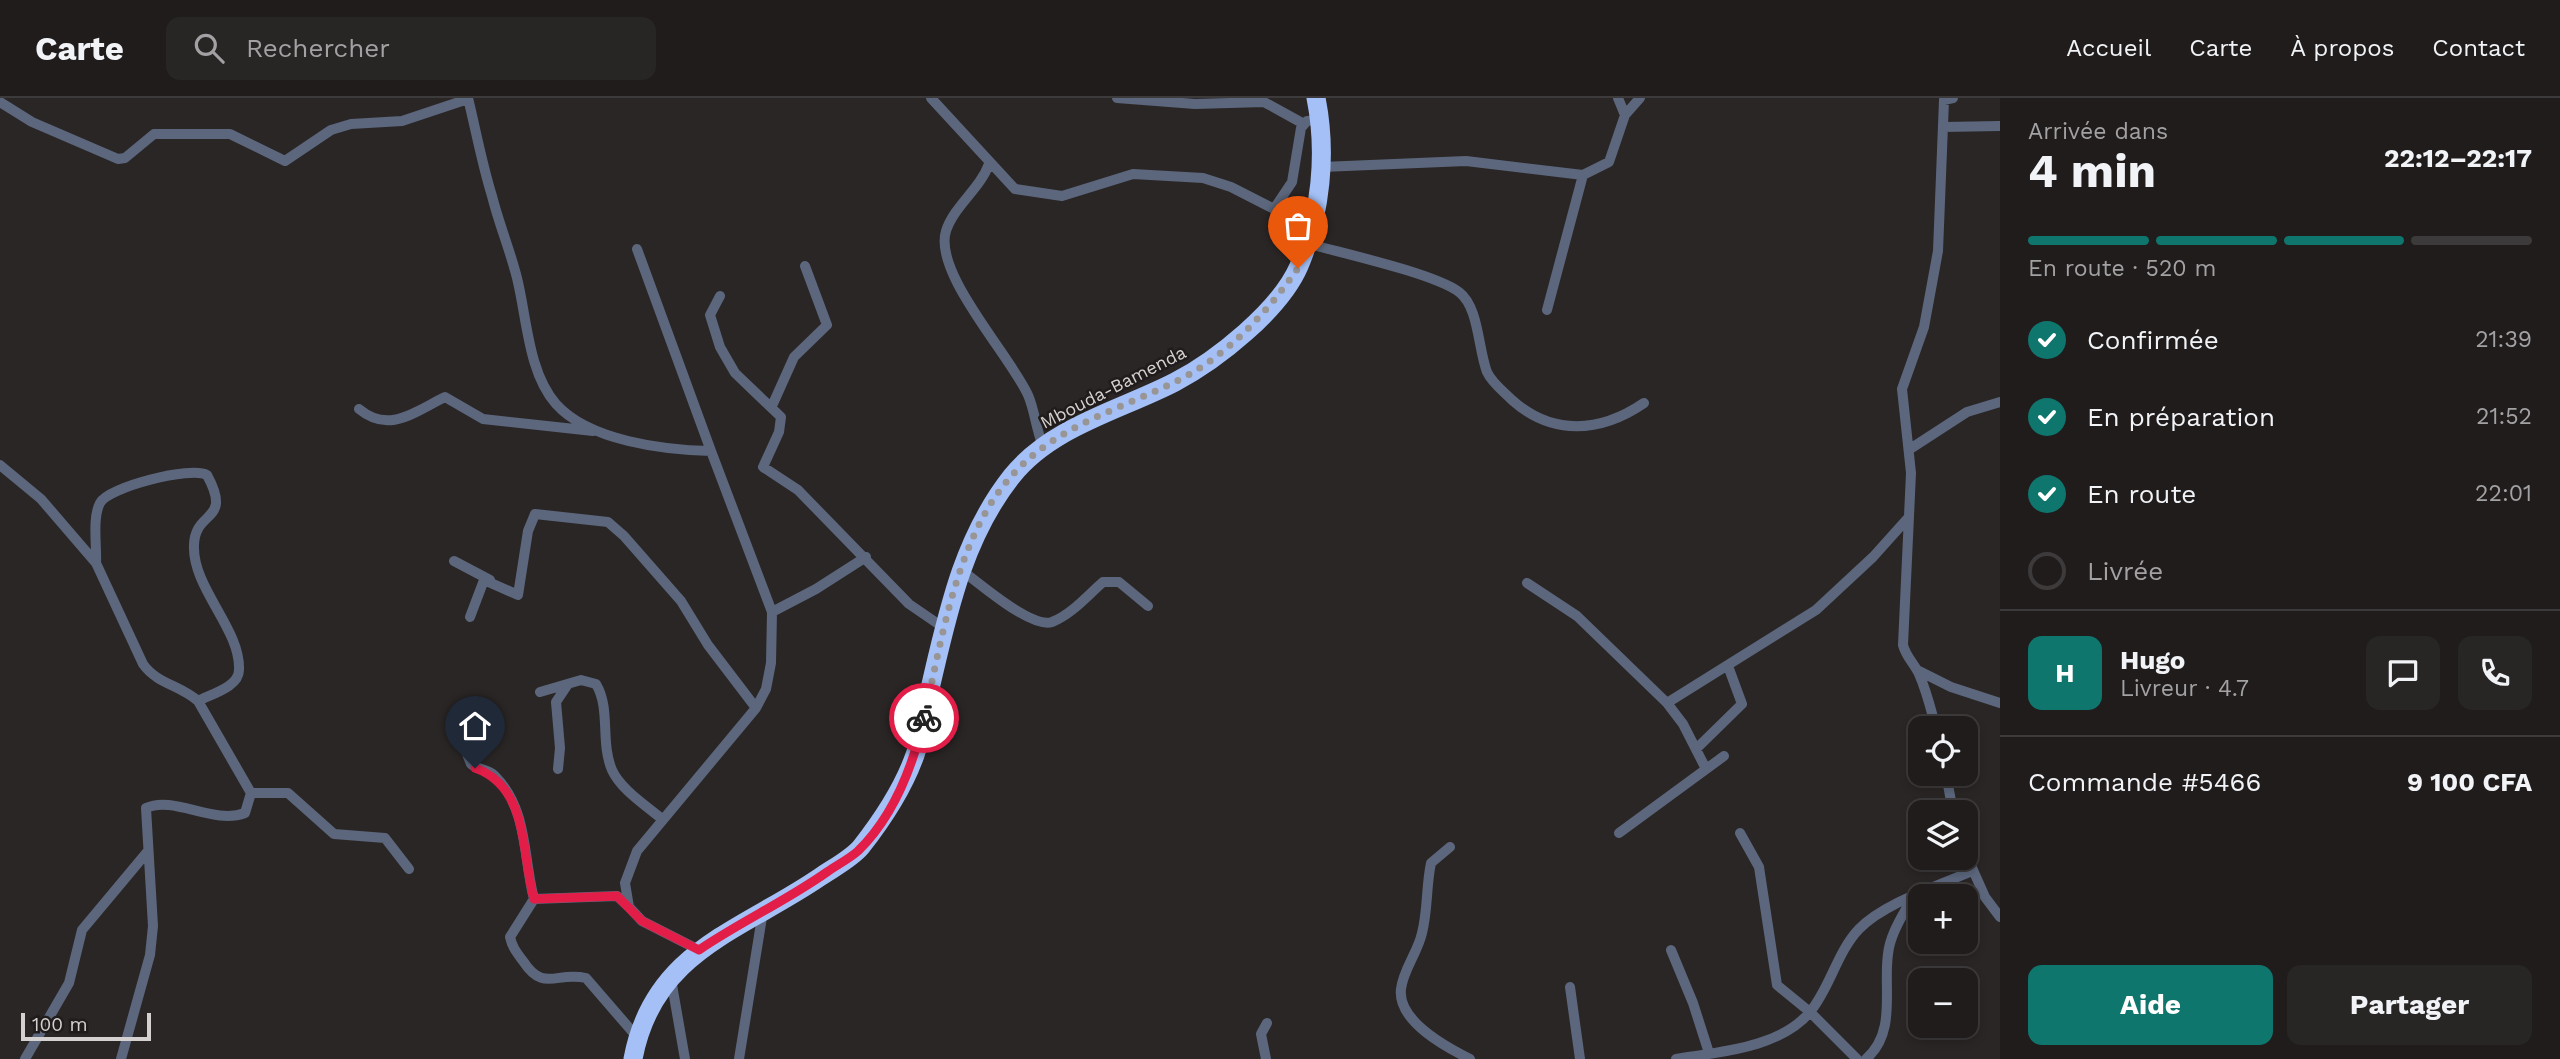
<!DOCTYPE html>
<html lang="fr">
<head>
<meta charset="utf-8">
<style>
	body { margin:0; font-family:"Work Sans",sans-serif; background:#282525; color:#f1f3f6; height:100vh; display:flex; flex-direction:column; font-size:26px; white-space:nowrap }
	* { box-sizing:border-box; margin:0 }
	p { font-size:23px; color:#a2a1a3 }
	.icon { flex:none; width:38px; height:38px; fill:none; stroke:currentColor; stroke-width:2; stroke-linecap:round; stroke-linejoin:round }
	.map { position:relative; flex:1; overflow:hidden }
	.details { display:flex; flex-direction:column; background:#201c1c; width:560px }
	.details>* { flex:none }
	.buttons { position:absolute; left:1908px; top:618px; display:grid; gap:14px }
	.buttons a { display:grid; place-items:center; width:70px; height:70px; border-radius:14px; background:#201c1c; box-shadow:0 4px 10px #0003,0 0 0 2px #3d3a3b; font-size:35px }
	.scale { position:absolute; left:21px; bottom:18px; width:130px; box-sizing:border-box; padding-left:7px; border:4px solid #d4d1d0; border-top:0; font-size:19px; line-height:24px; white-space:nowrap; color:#d4d1d0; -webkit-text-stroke:5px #211c1c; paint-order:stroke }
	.pin { position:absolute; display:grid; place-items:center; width:60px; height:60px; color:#fff; margin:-72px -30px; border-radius:50% 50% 50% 0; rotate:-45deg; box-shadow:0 0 7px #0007 }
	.pin .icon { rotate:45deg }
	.courier { position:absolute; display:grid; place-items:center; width:70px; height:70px; margin:-35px; border:5px solid #e11d48; border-radius:50%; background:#fff; color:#222; box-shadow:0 2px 9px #0007 }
	.head em { font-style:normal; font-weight:700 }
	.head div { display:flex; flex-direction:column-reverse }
	.head { display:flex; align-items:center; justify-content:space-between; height:119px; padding:0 28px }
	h1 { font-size:46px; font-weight:700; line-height:52px }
	.bar { display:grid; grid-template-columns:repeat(4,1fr); gap:10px 7px; align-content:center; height:84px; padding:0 28px }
	.bar i { height:9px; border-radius:5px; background:#3d3a3b }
	.bar .selected { background:#0f766e }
	.bar p { grid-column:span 4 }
	.line { display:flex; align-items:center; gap:18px; padding:0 28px; border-top:2px solid #3d3a3b }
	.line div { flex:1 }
	.round { display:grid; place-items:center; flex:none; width:74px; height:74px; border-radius:14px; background:#282525 }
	ol { padding:0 28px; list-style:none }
	li { display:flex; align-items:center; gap:21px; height:77px }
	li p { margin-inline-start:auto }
	li .icon { padding:7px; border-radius:50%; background:#0f766e; color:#fff; stroke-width:4 }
	li:last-child { color:#a2a1a3 }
	li i { width:38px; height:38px; border:4px solid #3d3a3b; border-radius:50% }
	.action { display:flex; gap:14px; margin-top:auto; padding:14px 28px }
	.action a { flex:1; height:80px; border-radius:14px; background:#0f766e; color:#fff; font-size:28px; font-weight:700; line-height:80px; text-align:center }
	.action a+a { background:#282525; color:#f1f3f6 }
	header { display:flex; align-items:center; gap:42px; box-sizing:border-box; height:98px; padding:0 35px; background:#201c1c; border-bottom:2px solid #3d3a3b }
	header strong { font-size:33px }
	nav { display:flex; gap:38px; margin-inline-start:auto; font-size:24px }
	.search { width:490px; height:63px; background:#282525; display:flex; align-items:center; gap:18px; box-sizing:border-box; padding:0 24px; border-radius:14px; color:#a2a1a3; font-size:26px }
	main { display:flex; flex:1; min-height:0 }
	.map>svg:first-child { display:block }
</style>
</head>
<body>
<header>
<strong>Carte</strong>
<div class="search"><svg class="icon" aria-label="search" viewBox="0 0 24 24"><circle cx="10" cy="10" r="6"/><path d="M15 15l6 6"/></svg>Rechercher</div>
<nav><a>Accueil</a><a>Carte</a><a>À propos</a><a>Contact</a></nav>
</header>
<main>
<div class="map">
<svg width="2000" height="961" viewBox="0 0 2000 961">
	<rect width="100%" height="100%" fill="#2a2625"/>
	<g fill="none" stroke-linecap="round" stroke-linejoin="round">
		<path stroke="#5c677d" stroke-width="10" d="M468 0C476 33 482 66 492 98 499 126 510 152 517 180 527 220 528 274 556 306 589 343 664 352 711 353L772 514 771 565 766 591 756 610 637 753 625 785 629 809 642 823 699 852
			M931 0 1015 91 1062 98 1133 76 1203 80 1231 89 1274 111 1292 84 1301 30 1307 23 1320 22
			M1117 0 1195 6 1264 4 1304 26
			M1618 0 1625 17
			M0 4 32 24 118 61 125 60 154 36H230L285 63 331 32 351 26 402 23 468 1
			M1943 29 2000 28
			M989 66C980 91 954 108 946 133 933 175 1010 257 1028 297 1035 313 1036 332 1043 348
			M1322 69 1466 63 1583 77 1609 64 1625 17 1640 0
			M1306 145C1341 155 1433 175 1459 194 1479 209 1478 251 1487 274 1492 285 1503 293 1512 302 1552 338 1600 335 1644 305
			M637 151 711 353
			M720 198 710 217 720 249 735 275 781 319 779 334 763 369 798 392 909 506 944 530
			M1547 212 1583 77
			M772 308 794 259 827 227 805 168
			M359 311C389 336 414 314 445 299L483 321 593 333
			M1910 351 1967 314 2000 304
			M0 367 41 401 96 465 143 566C157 586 180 587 198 603L251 695 245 715C213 727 174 697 146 710L153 828 150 857 121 961
			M454 463 490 482
			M96 465C97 449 92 420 100 405 108 389 191 368 207 377 233 425 195 411 194 447 192 490 241 531 239 572 239 589 211 596 198 603
			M960 471C978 484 1031 531 1052 524 1072 516 1088 497 1103 484H1119L1148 508
			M1527 485 1577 518 1667 605 1683 626 1706 671
			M772 514 816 491 866 459
			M470 519 484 482 518 497 528 433 535 416 608 424 624 438 681 503 708 547 756 610
			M1917 572 1951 589 2000 605
			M540 594 581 582 596 586C611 611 600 644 612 672 621 692 647 708 663 722
			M1667 605 1816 512 1873 459 1908 420
			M1936 630C1931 612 1927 594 1919 576 1914 565 1906 559 1903 547L1911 375 1902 291 1924 229 1938 153 1944 2 1953 0
			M463 646 471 666C478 672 488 671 495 678 528 711 523 759 534 801L617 798 629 809
			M1696 651 1742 606 1728 568
			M558 671 560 650 556 604 568 586
			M1946 676 1953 714
			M251 695H288L334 736 385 740 409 771
			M1619 735 1724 658
			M1740 735 1759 769 1777 887 1810 914 1857 961
			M1450 749 1431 765C1426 788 1428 812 1422 835 1418 854 1403 872 1401 891 1397 923 1446 949 1470 961
			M1965 754 1985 799 2000 819
			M534 801 510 839C512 849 517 855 523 863 544 895 556 873 586 880L637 939
			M1671 852 1693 905 1709 955
			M671 881 685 961
			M1570 889 1580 961
			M25 961 69 885 82 832 148 753
			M739 961 763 813
			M1266 961 1261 936 1267 925
			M1676 961C1719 954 1780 950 1810 914 1830 890 1837 854 1859 831 1884 805 1938 788 1972 773
			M1866 961C1897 934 1883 891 1888 856 1890 836 1903 817 1912 800"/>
		<path stroke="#a4c0f6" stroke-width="19" d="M633 961C653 853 741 833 820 779 833 770 851 761 861 749 883 721 903 691 915 657 922 637 925 615 929 595 947 518 962 441 1012 378 1052 328 1121 312 1175 284 1217 262 1280 212 1299 168 1321 116 1327 55 1316 0"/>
	</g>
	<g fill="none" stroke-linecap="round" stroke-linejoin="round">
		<path stroke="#989594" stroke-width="7" stroke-dasharray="0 12.6" d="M924 620C942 541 957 435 1015 374 1058 328 1120 311 1175 284 1226 259 1266 216 1298 170"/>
		<path stroke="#e11d48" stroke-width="9" d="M475 670C529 689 521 755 534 801L617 798 642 823 699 852C740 824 786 803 827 774 837 767 849 761 858 753 894 718 913 668 924 620"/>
	</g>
	<g text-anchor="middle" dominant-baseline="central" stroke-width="5" stroke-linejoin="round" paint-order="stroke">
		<g font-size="18" fill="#d4d1d0" stroke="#211c1c">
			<text transform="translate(1113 289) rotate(-27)">Mbouda-Bamenda</text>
		</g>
	</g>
</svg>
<div class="buttons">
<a><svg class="icon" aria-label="locate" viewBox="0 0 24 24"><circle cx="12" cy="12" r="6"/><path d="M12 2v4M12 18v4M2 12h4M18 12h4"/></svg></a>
<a><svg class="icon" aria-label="layers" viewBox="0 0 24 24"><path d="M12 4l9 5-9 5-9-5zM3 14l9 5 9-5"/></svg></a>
<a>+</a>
<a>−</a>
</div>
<div class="scale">100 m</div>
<div class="pin" style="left:1298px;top:170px;background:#ea580c"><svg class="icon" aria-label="bag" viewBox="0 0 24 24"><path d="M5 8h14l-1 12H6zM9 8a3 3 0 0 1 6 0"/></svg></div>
<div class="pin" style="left:475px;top:670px;background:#1f2937"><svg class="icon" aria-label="home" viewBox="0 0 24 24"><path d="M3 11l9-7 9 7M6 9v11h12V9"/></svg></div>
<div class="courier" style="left:924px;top:620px"><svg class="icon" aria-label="bike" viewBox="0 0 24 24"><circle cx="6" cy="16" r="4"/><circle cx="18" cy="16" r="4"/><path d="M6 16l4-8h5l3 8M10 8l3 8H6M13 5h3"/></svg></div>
</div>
<section class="details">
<div class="head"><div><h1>4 min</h1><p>Arrivée dans</p></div><em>22:12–22:17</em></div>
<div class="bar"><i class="selected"></i><i class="selected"></i><i class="selected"></i><i></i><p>En route · 520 m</p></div>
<ol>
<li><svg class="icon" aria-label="check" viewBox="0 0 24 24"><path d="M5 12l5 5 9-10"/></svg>Confirmée<p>21:39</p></li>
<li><svg class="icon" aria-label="check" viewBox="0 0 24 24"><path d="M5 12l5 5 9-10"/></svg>En préparation<p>21:52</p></li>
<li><svg class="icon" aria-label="check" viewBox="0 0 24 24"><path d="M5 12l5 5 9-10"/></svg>En route<p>22:01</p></li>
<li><i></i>Livrée</li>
</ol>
<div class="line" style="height:126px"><b class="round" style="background:#0f766e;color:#fff">H</b><div><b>Hugo</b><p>Livreur · 4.7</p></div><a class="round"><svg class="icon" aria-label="chat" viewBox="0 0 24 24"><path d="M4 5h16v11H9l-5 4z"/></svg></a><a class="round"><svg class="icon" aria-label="phone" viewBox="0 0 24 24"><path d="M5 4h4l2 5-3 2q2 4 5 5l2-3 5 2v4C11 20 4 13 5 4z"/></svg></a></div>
<div class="line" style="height:91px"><div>Commande #5466</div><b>9 100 CFA</b></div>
<div class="action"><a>Aide</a><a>Partager</a></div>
</section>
</main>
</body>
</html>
